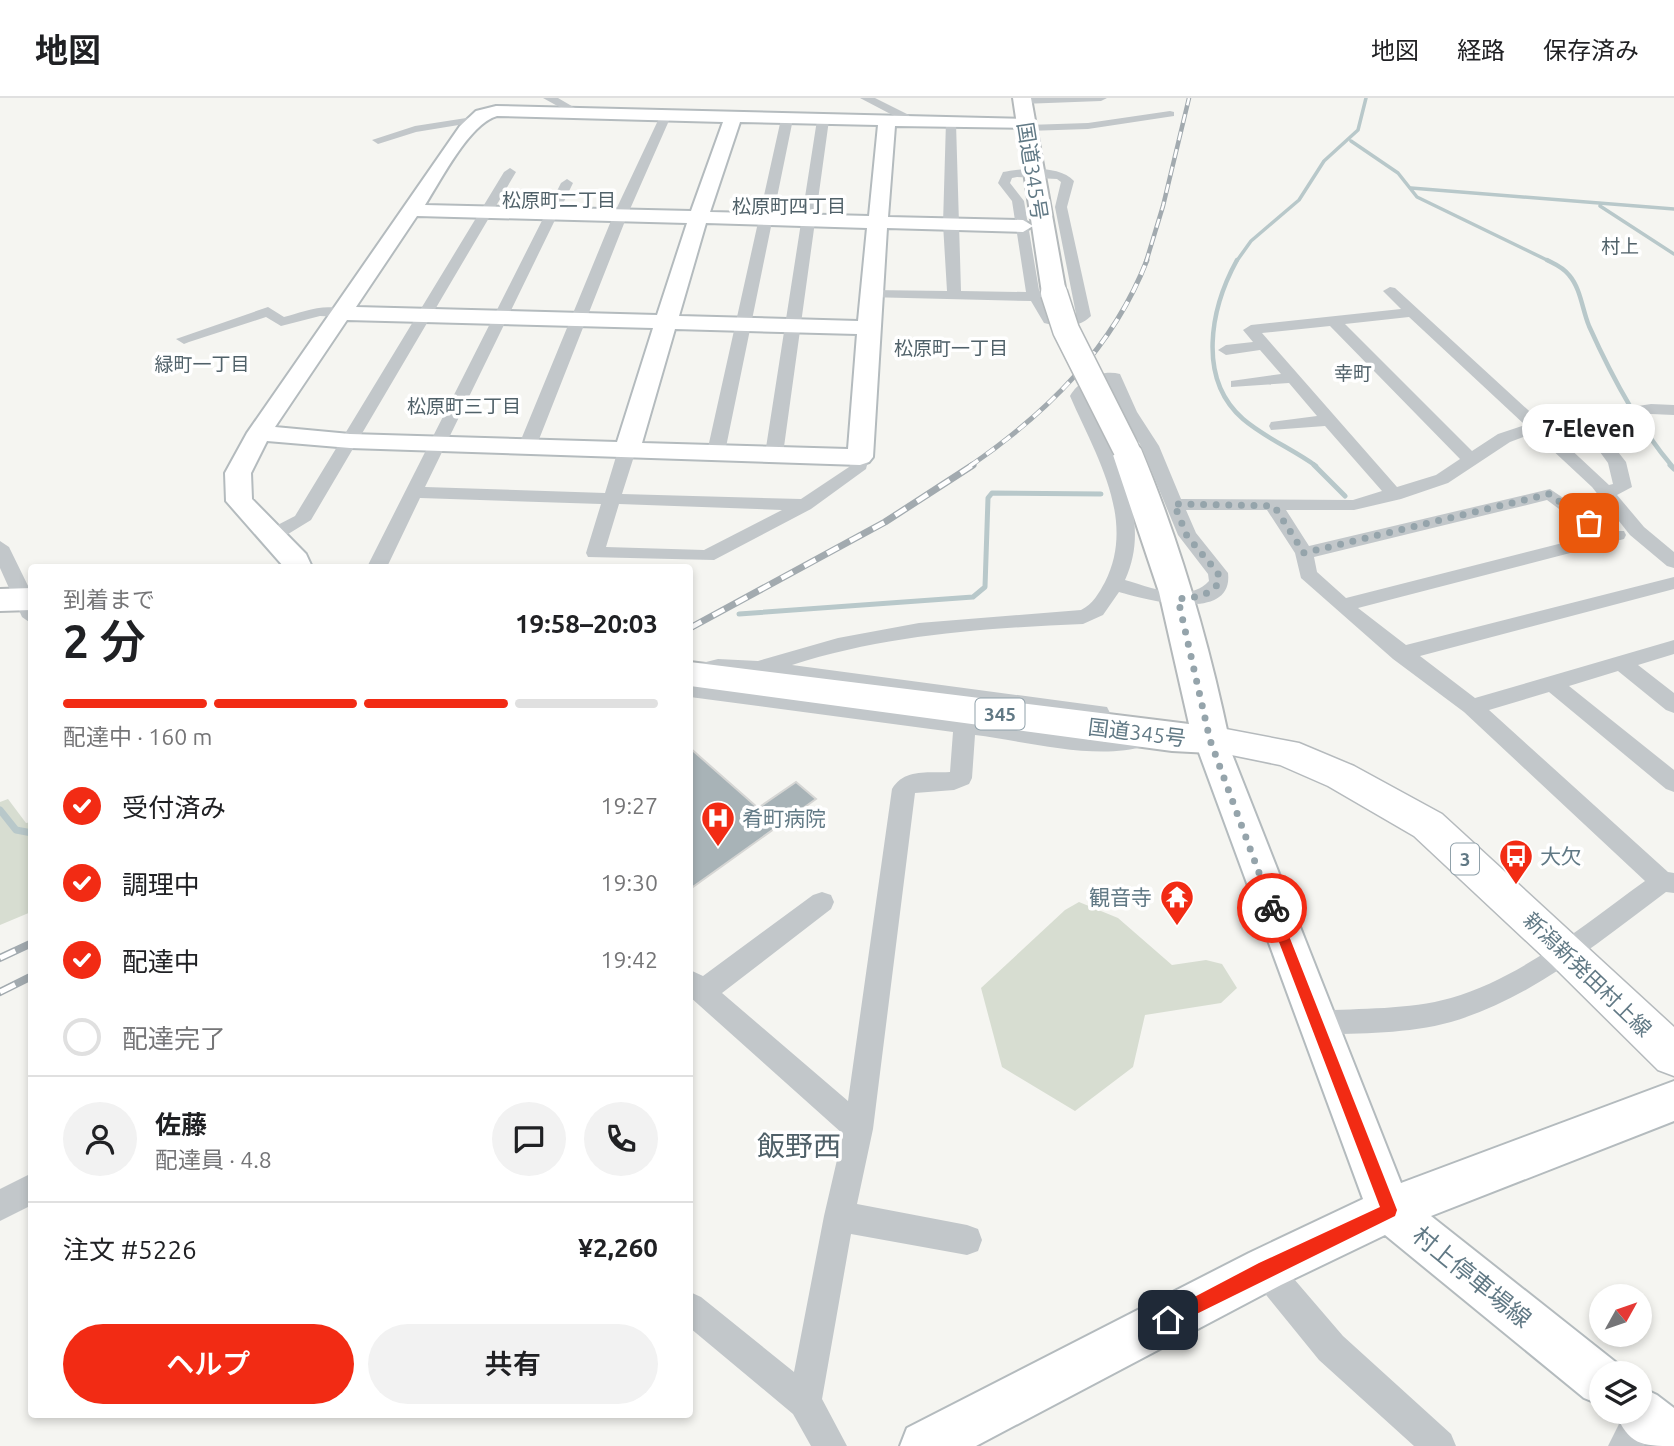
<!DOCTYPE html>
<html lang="ja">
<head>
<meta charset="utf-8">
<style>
	body { margin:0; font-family:Ubuntu,"Noto Sans JP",sans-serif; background:#f2f2f2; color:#202124; height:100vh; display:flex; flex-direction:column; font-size:26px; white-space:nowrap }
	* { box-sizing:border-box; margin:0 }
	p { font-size:23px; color:#757577 }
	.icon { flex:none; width:38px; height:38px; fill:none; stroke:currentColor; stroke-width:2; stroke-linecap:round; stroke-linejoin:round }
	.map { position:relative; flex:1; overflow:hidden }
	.drawer { position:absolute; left:28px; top:466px; width:665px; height:854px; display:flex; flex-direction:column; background:#fff; border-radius:7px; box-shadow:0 4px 10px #0003 }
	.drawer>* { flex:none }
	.needle { width:46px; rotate:50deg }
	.tools { position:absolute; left:1589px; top:1186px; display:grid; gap:14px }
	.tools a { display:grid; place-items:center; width:63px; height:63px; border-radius:50%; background:#fff; box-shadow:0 4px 10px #0003; font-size:35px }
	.pin { position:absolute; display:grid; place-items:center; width:60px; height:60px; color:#fff; margin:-30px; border-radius:14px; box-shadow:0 4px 10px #0006 }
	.courier { position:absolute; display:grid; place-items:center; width:70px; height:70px; margin:-35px; border:5px solid #f22b14; border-radius:50%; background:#fff; color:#222; box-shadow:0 2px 9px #0007 }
	.bubble { position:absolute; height:49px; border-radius:24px; background:#fff; box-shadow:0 4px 10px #0003; font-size:23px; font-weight:600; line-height:49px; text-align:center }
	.summary em { font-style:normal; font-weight:600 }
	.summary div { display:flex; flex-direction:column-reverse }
	.summary { display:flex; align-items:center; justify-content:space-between; height:119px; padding:0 35px }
	h1 { font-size:46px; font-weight:600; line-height:52px }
	.bar { display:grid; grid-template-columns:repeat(4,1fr); gap:10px 7px; align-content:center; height:84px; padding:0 35px }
	.bar i { height:9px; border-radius:5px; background:#e0e0e0 }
	.bar .selected { background:#f22b14 }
	.bar p { grid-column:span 4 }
	.line { display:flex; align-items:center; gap:18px; padding:0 35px; border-top:2px solid #e0e0e0 }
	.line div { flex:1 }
	.round { display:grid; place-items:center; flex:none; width:74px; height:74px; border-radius:37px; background:#f2f2f2 }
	ol { padding:0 35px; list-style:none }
	li { display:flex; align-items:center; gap:21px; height:77px }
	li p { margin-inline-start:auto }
	li .icon { padding:7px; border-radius:50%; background:#f22b14; color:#fff; stroke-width:4 }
	li:last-child { color:#757577 }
	li i { width:38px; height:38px; border:4px solid #e0e0e0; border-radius:50% }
	.button { display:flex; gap:14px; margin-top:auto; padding:14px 35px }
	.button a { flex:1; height:80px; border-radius:42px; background:#f22b14; color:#fff; font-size:28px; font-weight:600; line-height:80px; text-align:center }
	.button a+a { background:#f2f2f2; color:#202124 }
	header { display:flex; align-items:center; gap:42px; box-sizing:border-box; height:98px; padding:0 35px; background:#fff; border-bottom:2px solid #e0e0e0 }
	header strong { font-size:33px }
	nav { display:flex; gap:38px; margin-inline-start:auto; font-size:24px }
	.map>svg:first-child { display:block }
</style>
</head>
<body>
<header>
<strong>地図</strong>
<nav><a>地図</a><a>経路</a><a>保存済み</a></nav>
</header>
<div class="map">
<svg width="1674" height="1348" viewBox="0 0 1674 1348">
	<rect width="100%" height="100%" fill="#f5f5f1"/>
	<path fill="#d7ddd1" d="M8 701 26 725 31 724V814L0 827V704Z
		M1079 804 1118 820 1172 867 1206 862 1222 866 1237 890 1221 905 1145 917 1133 969 1075 1013 1002 969 981 890 1065 812Z"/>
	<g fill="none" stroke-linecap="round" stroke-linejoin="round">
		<path stroke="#b8c8ca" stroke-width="3.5" d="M1351 43 1398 75 1417 99 1551 164
			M1411 90 1674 111
			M1600 108 1674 156
			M1236 164 1251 143 1299 102 1324 63 1358 32 1366 0"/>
		<path stroke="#b8c8ca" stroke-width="4.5" d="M1237 162C1210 211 1197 281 1243 321 1265 340 1293 351 1316 368
			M1547 162C1555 166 1563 169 1569 177 1581 191 1582 211 1589 228 1611 277 1637 327 1672 368"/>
		<path stroke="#b8c8ca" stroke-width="5" d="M1314 367 1345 398
			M1670 367 1674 371
			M739 516 973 499 985 489 988 400 992 395 1101 396"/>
		<path stroke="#b8c8ca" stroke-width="7" d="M0 712 16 732 32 735"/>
	</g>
	<path fill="#a8b3b7" stroke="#d6d6d4" stroke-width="2" d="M690 650 758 710 796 684 816 701 690 791Z"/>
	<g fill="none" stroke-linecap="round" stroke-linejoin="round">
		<g stroke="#b4bbbe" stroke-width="4">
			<path id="secondary" d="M496 8 1026 21 1032 22 1034 26 1032 30 895 28 888 119 1023 122 1033 128 1023 134 887 130 873 359 869 364 860 367 350 350 267 343 251 375 252 401 306 456 312 469H284L226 403 225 375 247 335 460 28 476 13ZM497 18 723 24 691 113 425 107C441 82 469 26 497 18ZM740 24 878 27 869 118 710 114ZM417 118 687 125 657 217 356 209ZM706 125 867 130 858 223 679 218ZM347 222 653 230 617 344 350 336 275 329ZM675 231 857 236 848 351 642 345Z
				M1210 629 1221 633 1226 641 1401 1085 1674 983V1023L1431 1118 1618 1266 1622 1276H1601V1307L1584 1300 1385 1137 1281 1187 976 1348H900L907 1330 1249 1155 1363 1101 1194 641 1199 633Z
				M1640 1289 1657 1297 1674 1310V1348C1641 1348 1629 1347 1615 1314H1640Z"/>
		</g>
		<g stroke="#b5babd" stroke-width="3">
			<path id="primary" d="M1210 628 1299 645 1354 668 1442 716 1674 929V978L1658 972 1551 866 1414 738 1328 688 1280 667 1197 650 1192 641 1197 632Z"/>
		</g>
		<g stroke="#b4b9bb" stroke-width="4">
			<path id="highway" d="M1013 0H1031L1066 195 1063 200H1045L1042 195Z
				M1126 342 1136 345 1141 351C1180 445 1208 541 1229 641L1223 651 1210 655 1172 653 690 588V564L1189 626 1159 494 1111 351 1116 345Z
				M32 490V512L0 513V491Z"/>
		</g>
		<path fill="#c2c7ca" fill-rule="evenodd" d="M543 0H558L582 14 572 16Z
			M860 0H875L909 17 912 25 902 27 900 21Z
			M1021 0H1107L1101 3 1022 6 1016 3Z
			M1170 13 1174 14V18L1088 31 1027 33 1021 30 1027 27 1088 25Z
			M661 16 671 18 627 118 536 349 533 353H521L518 349 613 118Z
			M479 18 483 19V23L416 34 378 46 372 42 415 28Z
			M787 18 793 21 725 354 716 359 707 354 781 21Z
			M823 19 829 22 783 356 774 361 765 356 817 22Z
			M946 23 956 25 961 193 1026 194 1012 103 998 85 1003 74C1023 70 1059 67 1074 83L1067 109 1091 218C1078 231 1061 229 1044 225L1031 203 866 199V193L871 192 947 193 943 126ZM1017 79 1057 81 1061 84 1055 109 1076 216 1071 219 1054 218 1039 192 1024 103 1010 85 1012 80Z
			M510 70 516 74 311 422 280 441H266L264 437 266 433 295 418 504 74Z
			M567 81 573 85 425 389 605 395 618 352 627 347 636 352 622 396 801 401 849 369 854 355H866L869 359 866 371 811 411 714 462 588 459 586 455 601 406 420 400 387 469H367L561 85ZM619 406 782 412 704 452 606 449Z
			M1390 189 1395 190 1540 323 1651 306 1674 307V317L1651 316 1596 326 1626 364 1632 389 1617 397 1644 429 1674 454V470L1667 468 1630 437 1592 389 1534 335 1510 344 1448 385 1401 401 1354 412H1286L1309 448 1550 391 1612 433H1624L1626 437 1624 441 1358 510 1406 547 1674 479V491L1420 558 1475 600 1674 542V556L1638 567 1674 595V615L1666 612 1618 573 1569 588 1674 672V694L1666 691 1549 594 1489 612 1668 774 1674 775V795L1666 794C1599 844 1532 900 1451 924 1408 936 1361 935 1317 937L1307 934 1303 925 1307 916 1317 913C1361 910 1408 912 1451 900 1523 879 1585 826 1645 783L1464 614 1393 561 1301 480 1295 455 1267 412H1186L1196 435 1228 475C1234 526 1143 501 1119 494L1103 517 1083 526C985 530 885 537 792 567L1107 609 1110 615 1107 621 1099 623 759 577 718 575 690 582V568L718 561 758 563 838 540 919 525 1081 512C1093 506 1099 495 1105 484 1137 421 1095 356 1070 298 1079 282 1101 271 1120 276L1137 314 1159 348 1181 401 1353 402 1382 393 1325 328 1271 332 1269 328 1271 324 1317 318 1289 285 1231 289V283L1281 276 1260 252 1226 257 1218 252 1226 247 1253 244 1243 232 1251 227 1401 211 1383 193ZM1409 219 1525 327 1498 336 1472 353 1345 226ZM1330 228 1460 361 1436 377 1397 389 1262 235ZM1108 284 1121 314 1141 348 1178 437 1208 476 1209 483C1188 506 1150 489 1125 482 1154 419 1113 356 1086 298L1094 290ZM1581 328 1608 365 1613 386 1609 387 1550 332ZM1547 402 1594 437 1346 500 1317 474 1314 459Z
			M268 209 284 219C302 214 332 202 348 215L341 219 320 218 281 228 266 219 189 244 184 246 176 241Z
			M0 443 9 449 32 496V526L22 519 0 470Z
			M690 583 1099 637 1137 634 1145 636 1148 642 1145 648C1096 663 1025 643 975 637L972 680 969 686 954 692 915 695 873 1031 857 1106 967 1127 978 1131 982 1142 978 1153 967 1157 851 1136 822 1301 847 1348H811L793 1316 690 1230V1194L701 1199 794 1274 824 1118 843 1036 690 899V872L703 878 813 797 822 794 831 797 834 804 831 811 722 895 848 1003 892 691C904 670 929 675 950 674L953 634 690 599Z
			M32 1075V1107L0 1123V1091Z
			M1265 1155 1276 1160 1343 1238 1451 1336 1456 1348H1414L1319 1262 1254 1182 1249 1171 1254 1160Z
			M1643 1299 1655 1304 1660 1316 1644 1348H1608L1625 1314H1640V1300Z"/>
		<use href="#secondary" fill="#fff" fill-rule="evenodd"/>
		<use href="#primary" fill="#fff" fill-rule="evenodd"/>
		<use href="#highway" fill="#fff" fill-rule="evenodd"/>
		<g stroke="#a2aaaf" stroke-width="4.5">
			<path id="rail-far3" d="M1146 164 1163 108 1189 0"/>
		</g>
		<g stroke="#a2aaaf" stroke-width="5">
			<path id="rail-far2" d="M970 368C1047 315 1113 250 1147 162"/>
		</g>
		<g stroke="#a2aaaf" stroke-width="7">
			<path id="rail-far1" d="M690 530 885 424 973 367"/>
		</g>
		<g stroke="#a2aaaf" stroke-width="8">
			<path id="rail" d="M0 860 32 845
				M0 894 32 878"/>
		</g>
		<use href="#rail-far3" stroke="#fff" stroke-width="2.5" stroke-dasharray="9" stroke-linecap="butt"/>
		<use href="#rail-far2" stroke="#fff" stroke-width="3.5" stroke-dasharray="10" stroke-linecap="butt"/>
		<use href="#rail-far1" stroke="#fff" stroke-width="4.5" stroke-dasharray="13" stroke-linecap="butt"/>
		<use href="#rail" stroke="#fff" stroke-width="5" stroke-dasharray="17" stroke-linecap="butt"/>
		<g stroke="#b4b9bb" stroke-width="29" stroke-linecap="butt">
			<path id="highway-bridge" d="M1054 195 1066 232 1126 351"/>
		</g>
		<use href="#highway-bridge" stroke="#fff" stroke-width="26"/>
	</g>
	<path fill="#f22b14" d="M1272 805 1278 810 1397 1112 1395 1118 1168 1230 1160 1222 1162 1216 1259 1165 1380 1109 1266 810Z"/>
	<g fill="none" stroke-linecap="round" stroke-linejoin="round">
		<path stroke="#95a4ab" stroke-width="7" stroke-dasharray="0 12.6" d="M1272 810 1210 642 1178 501C1194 499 1210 499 1219 484L1218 475 1187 438 1174 406 1274 408 1304 455 1549 396 1589 425"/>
	</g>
	<defs>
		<g id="hospital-pin" transform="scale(1.75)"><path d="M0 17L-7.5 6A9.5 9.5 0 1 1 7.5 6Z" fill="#f22b14" stroke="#fff"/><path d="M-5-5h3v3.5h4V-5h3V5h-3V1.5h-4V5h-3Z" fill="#fff"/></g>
		<g id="bus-pin" transform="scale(1.75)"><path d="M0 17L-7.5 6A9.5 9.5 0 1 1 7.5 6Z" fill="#f22b14" stroke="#fff"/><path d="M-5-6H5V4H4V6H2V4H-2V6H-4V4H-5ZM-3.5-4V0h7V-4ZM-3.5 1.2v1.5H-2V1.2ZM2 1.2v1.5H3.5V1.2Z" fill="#fff"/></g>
		<g id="temple-pin" transform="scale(1.75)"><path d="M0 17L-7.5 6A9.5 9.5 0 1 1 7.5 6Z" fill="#f22b14" stroke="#fff"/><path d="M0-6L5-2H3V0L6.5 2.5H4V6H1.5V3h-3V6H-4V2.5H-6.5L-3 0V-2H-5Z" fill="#fff"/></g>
	</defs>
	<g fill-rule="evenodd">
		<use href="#hospital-pin" x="718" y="720"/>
		<use href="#bus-pin" x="1516" y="758"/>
		<use href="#temple-pin" x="1177" y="799"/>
	</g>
	<g text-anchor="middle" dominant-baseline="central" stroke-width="7" stroke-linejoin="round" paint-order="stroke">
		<g font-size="19" fill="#506169" stroke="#fff">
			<text x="559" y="102">松原町二丁目</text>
			<text x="789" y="108">松原町四丁目</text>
			<text x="1620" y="148">村上</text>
			<text x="951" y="250">松原町一丁目</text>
			<text x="202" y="266">緑町一丁目</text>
			<text x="1353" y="275">幸町</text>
			<text x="464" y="308">松原町三丁目</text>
		</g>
		<g fill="#fff" stroke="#90a1aa" stroke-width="2">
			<rect x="975.5" y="600.5" width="49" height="31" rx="5"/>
			<rect x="1451" y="745.5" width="28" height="31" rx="5"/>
		</g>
		<g font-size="19" font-weight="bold" fill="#617985">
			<text x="1000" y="616">345</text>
			<text x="1465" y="761">3</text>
		</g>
		<g font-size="21" fill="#617985" stroke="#fff">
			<text transform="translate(1033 73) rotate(81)">国道345号</text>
			<text transform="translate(1137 634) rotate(7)">国道345号</text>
			<text transform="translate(1588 876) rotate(44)">新潟新発田村上線</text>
		</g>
		<g font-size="21" fill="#617985" stroke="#fff" text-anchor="start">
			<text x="742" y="720">肴町病院</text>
			<text x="1540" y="758">大欠</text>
			<text x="1152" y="799" text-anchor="end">観音寺</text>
		</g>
		<g font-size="24" fill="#617985" stroke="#fff">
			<text transform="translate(1472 1179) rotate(39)">村上停車場線</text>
		</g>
		<g font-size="28" fill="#506169" stroke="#fff">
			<text x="799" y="1047">飯野西</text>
		</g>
	</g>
</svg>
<div class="tools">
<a><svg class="needle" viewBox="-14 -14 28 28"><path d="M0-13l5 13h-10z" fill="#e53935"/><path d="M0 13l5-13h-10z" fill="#757577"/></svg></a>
<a><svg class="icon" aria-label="layers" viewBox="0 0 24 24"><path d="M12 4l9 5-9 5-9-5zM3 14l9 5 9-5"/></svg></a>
</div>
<div class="pin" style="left:1589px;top:425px;background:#ea580c"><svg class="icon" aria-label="bag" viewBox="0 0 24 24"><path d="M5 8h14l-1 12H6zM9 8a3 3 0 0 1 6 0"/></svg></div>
<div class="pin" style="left:1168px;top:1222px;background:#1f2937"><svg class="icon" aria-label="home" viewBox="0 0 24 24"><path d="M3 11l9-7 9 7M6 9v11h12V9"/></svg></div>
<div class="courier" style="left:1272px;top:810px"><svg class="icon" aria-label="bike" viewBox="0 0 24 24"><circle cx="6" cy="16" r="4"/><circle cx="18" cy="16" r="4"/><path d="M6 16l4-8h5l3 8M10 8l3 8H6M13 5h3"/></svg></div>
<div class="bubble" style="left:1522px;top:306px;width:133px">7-Eleven</div>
<section class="drawer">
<div class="summary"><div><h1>2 分</h1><p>到着まで</p></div><em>19:58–20:03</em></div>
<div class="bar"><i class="selected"></i><i class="selected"></i><i class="selected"></i><i></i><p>配達中 · 160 m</p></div>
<ol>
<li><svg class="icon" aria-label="check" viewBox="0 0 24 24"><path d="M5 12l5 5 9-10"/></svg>受付済み<p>19:27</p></li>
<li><svg class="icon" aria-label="check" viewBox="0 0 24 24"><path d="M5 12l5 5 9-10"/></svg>調理中<p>19:30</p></li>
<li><svg class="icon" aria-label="check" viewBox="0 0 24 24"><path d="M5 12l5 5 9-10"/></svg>配達中<p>19:42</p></li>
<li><i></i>配達完了</li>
</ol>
<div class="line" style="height:126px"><a class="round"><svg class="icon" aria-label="person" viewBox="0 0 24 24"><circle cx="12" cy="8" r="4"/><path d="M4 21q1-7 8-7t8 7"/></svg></a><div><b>佐藤</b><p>配達員 · 4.8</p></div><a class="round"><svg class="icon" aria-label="chat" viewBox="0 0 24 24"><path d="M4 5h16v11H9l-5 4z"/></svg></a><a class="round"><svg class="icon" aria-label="phone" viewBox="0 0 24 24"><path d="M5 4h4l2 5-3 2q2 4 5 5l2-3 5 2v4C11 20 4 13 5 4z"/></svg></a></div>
<div class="line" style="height:91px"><div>注文 #5226</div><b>¥2,260</b></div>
<div class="button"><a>ヘルプ</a><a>共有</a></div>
</section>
</div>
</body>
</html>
